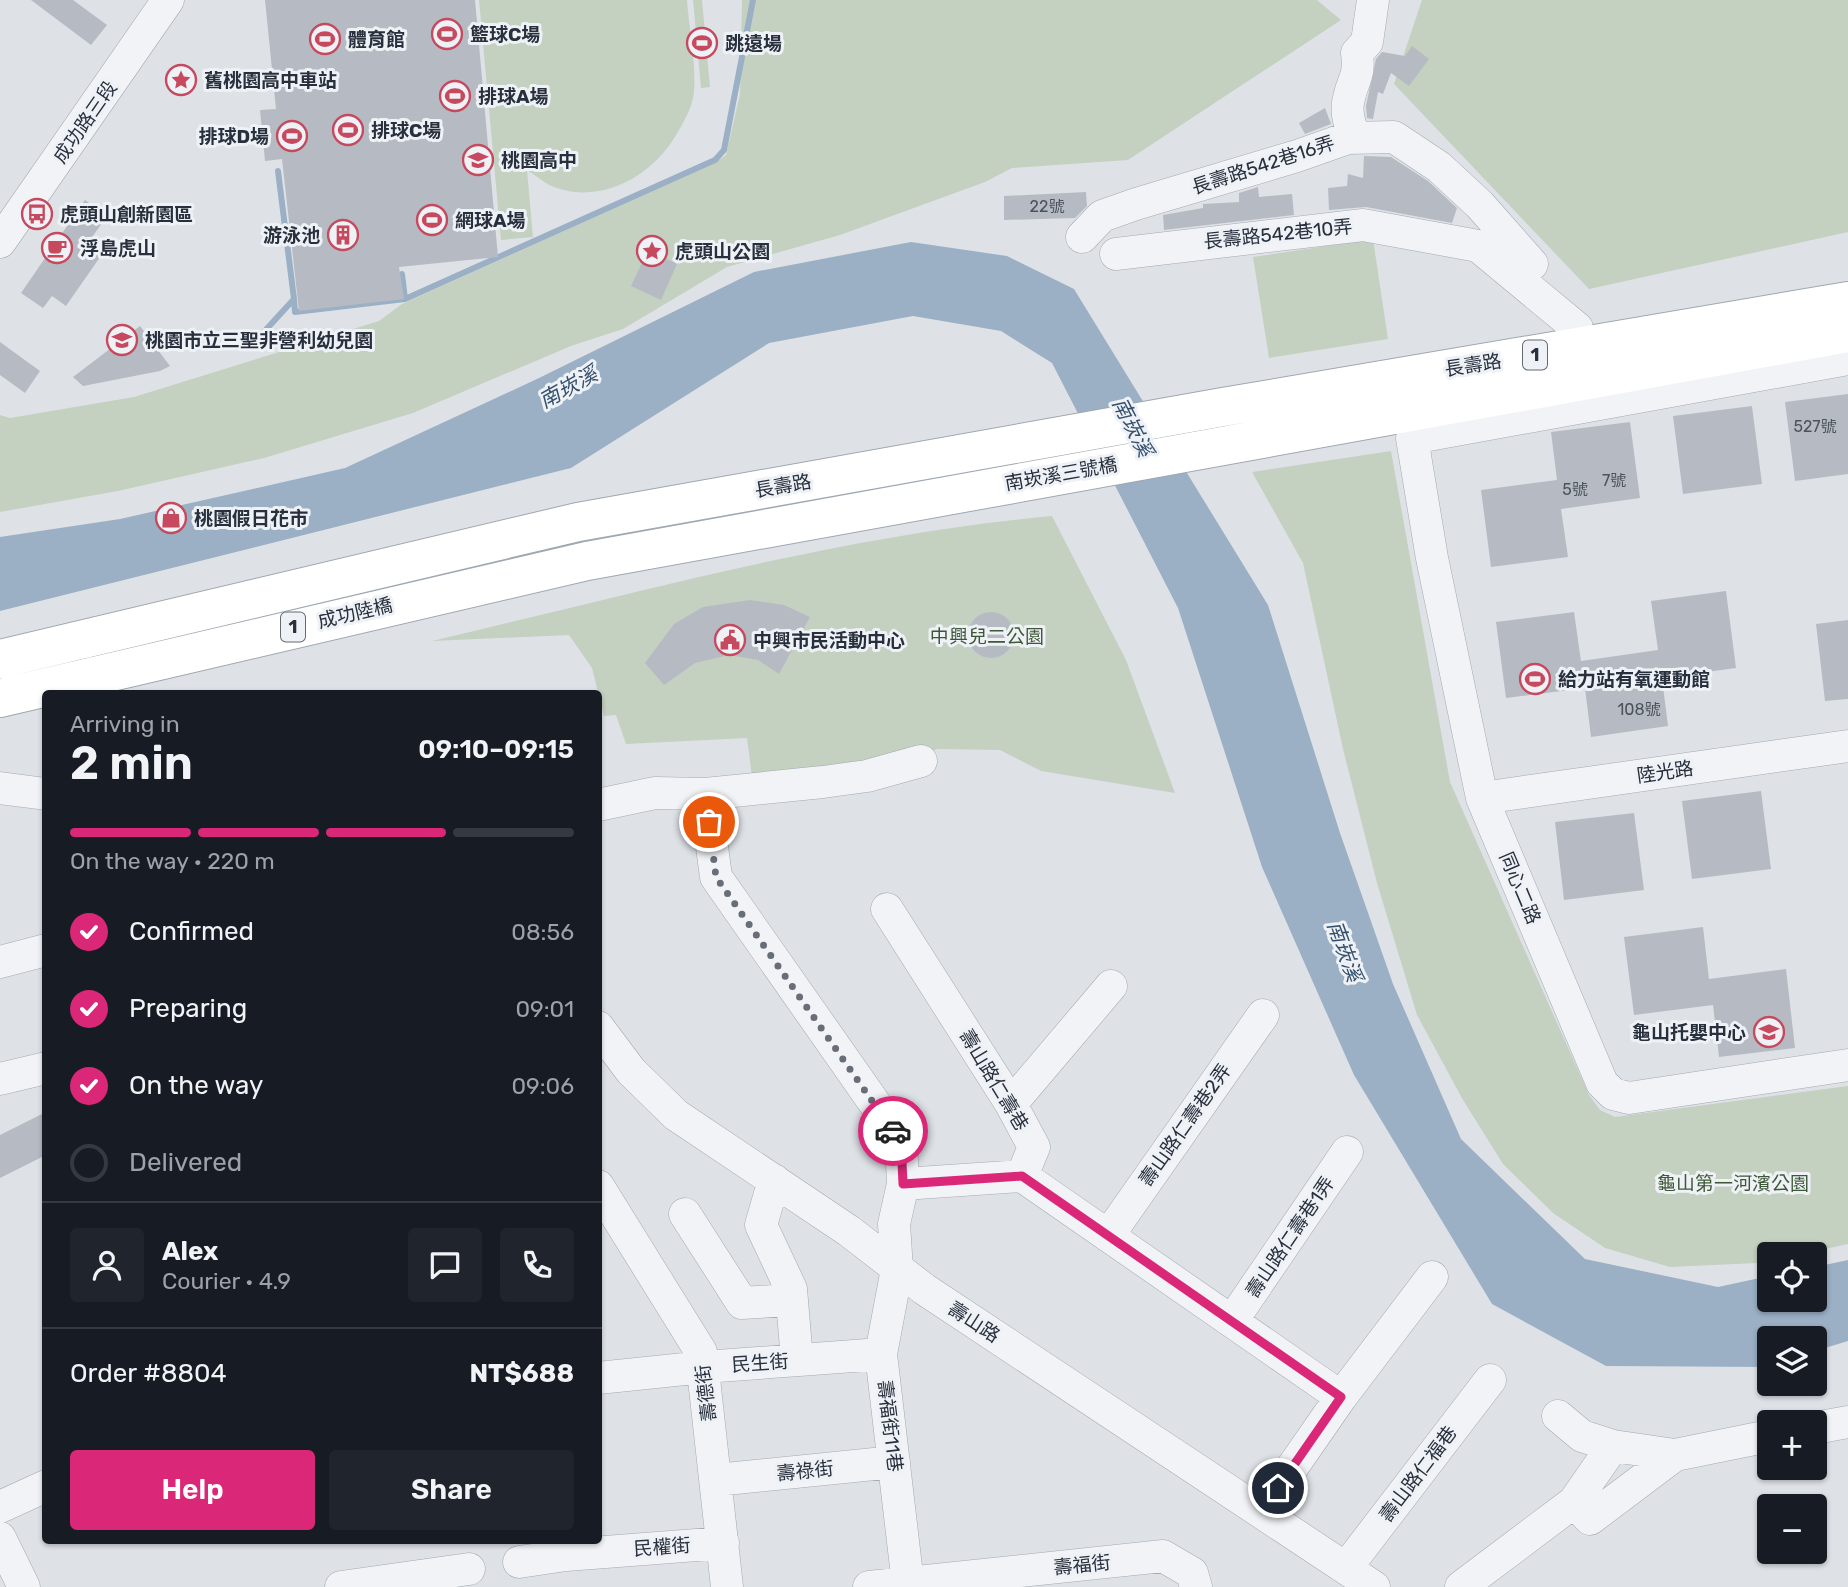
<!DOCTYPE html>
<html lang="en">
<head>
<meta charset="utf-8">
<style>
	body { margin:0; font-family:Rubik,"Noto Sans TC",sans-serif; background:#20242c; color:#f1f3f6; height:100vh; display:flex; flex-direction:column; font-size:26px; white-space:nowrap }
	* { box-sizing:border-box; margin:0 }
	p { font-size:23px; color:#9ea1a6 }
	.icon { flex:none; width:38px; height:38px; fill:none; stroke:currentColor; stroke-width:2; stroke-linecap:round; stroke-linejoin:round }
	.map { position:relative; flex:1; overflow:hidden }
	.drawer { position:absolute; left:42px; top:690px; width:560px; height:854px; display:flex; flex-direction:column; background:#171b24; border-radius:7px; box-shadow:0 2px 5px #0004 }
	.drawer>* { flex:none }
	.tools { position:absolute; left:1757px; top:1242px; display:grid; gap:14px }
	.tools a { display:grid; place-items:center; width:70px; height:70px; border-radius:7px; background:#171b24; box-shadow:0 2px 5px #0004; font-size:35px }
	.pin { position:absolute; display:grid; place-items:center; width:60px; height:60px; color:#fff; margin:-30px; border:4px solid #fff; border-radius:50%; box-shadow:0 2px 7px #0007 }
	.courier { position:absolute; display:grid; place-items:center; width:70px; height:70px; margin:-35px; border:5px solid #db2777; border-radius:50%; background:#fff; color:#222; box-shadow:0 2px 9px #0007 }
	.overview em { font-style:normal; font-weight:600 }
	.overview div { display:flex; flex-direction:column-reverse }
	.overview { display:flex; align-items:center; justify-content:space-between; height:119px; padding:0 28px }
	h1 { font-size:46px; font-weight:600; line-height:52px }
	.bar { display:grid; grid-template-columns:repeat(4,1fr); gap:10px 7px; align-content:center; height:84px; padding:0 28px }
	.bar i { height:9px; border-radius:5px; background:#363941 }
	.bar .on { background:#db2777 }
	.bar p { grid-column:span 4 }
	.line { display:flex; align-items:center; gap:18px; padding:0 28px; border-top:2px solid #363941 }
	.line div { flex:1 }
	.round { display:grid; place-items:center; flex:none; width:74px; height:74px; border-radius:7px; background:#20242c }
	ol { padding:0 28px; list-style:none }
	li { display:flex; align-items:center; gap:21px; height:77px }
	li p { margin-inline-start:auto }
	li .icon { padding:7px; border-radius:50%; background:#db2777; color:#fff; stroke-width:4 }
	li:last-child { color:#9ea1a6 }
	li i { width:38px; height:38px; border:4px solid #363941; border-radius:50% }
	.cta { display:flex; gap:14px; margin-top:auto; padding:14px 28px }
	.cta a { flex:1; height:80px; border-radius:7px; background:#db2777; color:#fff; font-size:28px; font-weight:600; line-height:80px; text-align:center }
	.cta a+a { background:#20242c; color:#f1f3f6 }
	.map>svg:first-child { display:block }
</style>
</head>
<body>
<div class="map">
<svg width="1848" height="1587" viewBox="0 0 1848 1587">
	<rect width="100%" height="100%" fill="#dee2e7"/>
	<path fill="#c4d0c0" d="M479 0H687C689 29 696 61 694 91 693 106 684 122 676 135 652 177 598 207 549 185 542 181 534 174 527 170L533 237 501 240Z
		M693 0H702L710 87 701 88Z
		M742 0H1317L1341 20 1128 160 1012 168 985 182 840 235 727 267 623 329 571 346 413 413 264 458 118 491 0 512V415L10 418 134 397 379 321 402 304 713 164 726 155 740 94Z
		M1422 0H1848V232L1589 289 1394 84Z
		M1373 239 1388 339 1269 358 1253 257Z
		M1391 451 1450 782 1589 1095 1600 1110 1615 1117 1848 1086V1244L1797 1255H1769V1261L1757 1263 1670 1267 1605 1248 1553 1213 1503 1164 1463 1100 1417 1015 1377 883 1343 749 1303 563 1252 472Z
		M1052 516 1126 660 1175 793 1041 771 1000 750 938 749 842 773 752 777 747 738 626 744 616 715 604 716 592 668 569 635 432 641C637 593 842 535 1052 516Z"/>
	<path fill="#9bb0c5" d="M911 242 1007 256 1074 289 1268 605 1340 833 1393 984 1461 1139 1585 1259 1718 1287 1769 1276V1300H1815V1267L1848 1260V1341L1815 1351V1339H1769V1366L1766 1367 1606 1366 1492 1304 1354 1075 1262 867 1178 608 1052 363 1001 331 913 316 769 343 571 468 0 611V537L120 519 345 468 539 378 754 272Z"/>
	<g fill="none" stroke-linecap="round" stroke-linejoin="round">
		<path stroke="#9bb0c5" stroke-width="6" d="M278 171 294 299
			M402 274 405 299
			M251 346 294 299 295 312 405 299 715 160 724 150 753 0"/>
	</g>
	<path fill="#b6bbc3" d="M31 0H73L107 25 91 45Z
		M265 0H475L498 257 399 267 404 299 299 311 282 159 265 161 260 110 276 109Z
		M1412 46 1429 59 1409 86 1391 73 1383 94 1378 92 1373 119 1367 118 1366 106 1376 59 1382 52 1405 56Z
		M1325 108 1331 124 1305 134 1299 123Z
		M1364 156 1391 157 1428 181 1457 208 1452 223 1366 207 1329 210 1328 188 1347 186 1348 174 1363 178Z
		M1258 187 1259 197 1292 194 1294 215 1164 230 1163 215 1203 208V204L1239 202V193Z
		M1086 192 1087 206 1075 218 1004 220V196Z
		M85 200 107 216 90 240 105 250 66 306 52 296 43 308 21 293Z
		M648 250 677 264 661 300 631 286Z
		M140 326 170 366 160 371 83 386 73 377Z
		M0 342 40 371 25 393 0 375Z
		M1848 394V474L1795 481 1785 402Z
		M1752 406 1762 484 1683 494 1673 416Z
		M1630 422 1640 498 1561 509 1568 557 1491 567 1481 490 1557 480 1551 432Z
		M1726 591 1736 668 1662 678 1668 726 1591 737 1585 688 1506 698 1496 622 1574 612 1581 661 1658 650 1651 601Z
		M750 600 784 605 810 617 779 674 758 660 729 655 695 663 664 685 645 663 674 624 703 607Z
		M968 635a23 23 0 1 1 46 0a23 23 0 1 1-46 0Z
		M1848 620V699L1825 701 1816 624Z
		M1761 791 1771 869 1692 879 1682 801Z
		M1634 813 1644 890 1564 900 1555 822Z
		M1703 927 1709 979 1786 969 1795 1048 1719 1057 1713 1005 1634 1015 1624 937Z
		M46 1112V1155L0 1178V1135Z"/>
	<g fill="none" stroke-linecap="round" stroke-linejoin="round">
		<g stroke="#a4a9b1" stroke-width="33">
			<path id="minor" d="M1354 138C1350 124 1345 112 1349 98 1353 78 1360 78 1357 53L1367 42 1373 0
				M1082 237 1102 216 1136 204 1297 156 1348 138 1394 137 1439 167 1480 205 1532 264
				M0 242 168 0
				M1116 254 1363 225 1478 246 1577 328
				M1848 359 1412 438 1432 558 1482 798 1602 1083 1613 1094 1629 1098 1848 1065
				M0 788 46 794
				M705 794 716 877 901 1141 903 1184 894 1224 897 1269 881 1354 908 1584
				M1482 798 1848 746
				M598 805 655 793 705 794 823 782 867 776 921 761
				M887 909 1011 1104 1034 1147 1022 1176 1341 1397
				M0 962 46 950
				M598 1027 631 1071 676 1115 849 1231 924 1289 1374 1587
				M0 1079 46 1068
				M1011 1104 1111 986
				M774 1180 761 1225 791 1289 797 1360
				M903 1184 1022 1176
				M598 1186 701 1352 727 1587
				M685 1214 742 1303 791 1300
				M1108 1236 1263 1015
				M1232 1321 1347 1152
				M598 1378 704 1367 881 1354
				M1558 1416 1582 1436 1613 1446 1675 1455
				M1815 1428 1848 1422
				M1613 1446 1574 1502 1590 1519 1675 1455 1769 1436
				M716 1480 894 1462
				M0 1507 46 1486
				M1262 1511 1341 1397 1432 1277
				M0 1538 24 1587
				M519 1562 566 1555 723 1543
				M1346 1568 1490 1380
				M341 1587 469 1569
				M869 1587 1163 1556 1192 1573 1196 1587
				M1461 1587 1574 1502"/>
		</g>
		<g stroke="#9ea7b2" stroke-width="40">
			<path id="major" d="M0 659 578 522 1223 407 1848 301
				M0 698 587 561 1848 333"/>
		</g>
		<use href="#minor" stroke="#f1f3f6" stroke-width="32"/>
		<use href="#major" stroke="#fff" stroke-width="38"/>
	</g>
	<g fill="none" stroke-linecap="round" stroke-linejoin="round">
		<path stroke="#686e78" stroke-width="7" stroke-dasharray="0 12.6" d="M709 822 716 877 893 1131"/>
		<path stroke="#db2777" stroke-width="9" d="M893 1131 901 1141 903 1184 1022 1176 1341 1397 1278 1488"/>
	</g>
	<defs>
		<g id="stadium-ring" transform="scale(1.575)"><circle r="9.5" fill="#eef1f5" stroke="#c6495e" stroke-width="1.5"/><path d="M0-5a6.5 5 0 1 0 0 10a6.5 5 0 1 0 0-10ZM-3.5-1.8h7v3.6h-7Z" fill="#c6495e"/></g>
		<g id="sight-ring" transform="scale(1.575)"><circle r="9.5" fill="#eef1f5" stroke="#c6495e" stroke-width="1.5"/><path d="M0-6L1.8-2.2L6-1.7L2.9 1.2L3.7 5.4L0 3.3L-3.7 5.4L-2.9 1.2L-6-1.7L-1.8-2.2Z" fill="#c6495e"/></g>
		<g id="school-ring" transform="scale(1.575)"><circle r="9.5" fill="#eef1f5" stroke="#c6495e" stroke-width="1.5"/><path d="M0-5L7-2L0 1L-7-2ZM-4 1L0 2.5L4 1V4Q0 6-4 4Z" fill="#c6495e"/></g>
		<g id="bus-ring" transform="scale(1.575)"><circle r="9.5" fill="#eef1f5" stroke="#c6495e" stroke-width="1.5"/><path d="M-5-6H5V4H4V6H2V4H-2V6H-4V4H-5ZM-3.5-4V0h7V-4ZM-3.5 1.2v1.5H-2V1.2ZM2 1.2v1.5H3.5V1.2Z" fill="#c6495e"/></g>
		<g id="building-ring" transform="scale(1.575)"><circle r="9.5" fill="#eef1f5" stroke="#c6495e" stroke-width="1.5"/><path d="M-4-6H4V6H1V3H-1V6H-4ZM-2.5-4.3h1.7v1.8h-1.7ZM.8-4.3h1.7v1.8H.8ZM-2.5-1h1.7V.8h-1.7ZM.8-1h1.7V.8H.8Z" fill="#c6495e"/></g>
		<g id="cafe-ring" transform="scale(1.575)"><circle r="9.5" fill="#eef1f5" stroke="#c6495e" stroke-width="1.5"/><path d="M-5.5-4.5H6V0H3Q3 3.5 0 3.5H-2.5Q-5.5 3.5-5.5 0ZM3-3.2v2h1.7v-2ZM-6 4.5H4V6H-6Z" fill="#c6495e"/></g>
		<g id="shop-ring" transform="scale(1.575)"><circle r="9.5" fill="#eef1f5" stroke="#c6495e" stroke-width="1.5"/><path d="M-5-2.5h2.3a2.7 3.5 0 0 1 5.4 0H5L5.5 6h-11ZM-1.5-2.5h3a1.5 2.3 0 0 0-3 0Z" fill="#c6495e"/></g>
		<g id="civic-ring" transform="scale(1.575)"><circle r="9.5" fill="#eef1f5" stroke="#c6495e" stroke-width="1.5"/><path d="M-.6-6.5H3V-4.5H.6V-3L4-1V1h2V6H-6V1h2V-1L-.6-3ZM-1.2 2.5V6h2.4V2.5Z" fill="#c6495e"/></g>
	</defs>
	<g fill-rule="evenodd">
		<use href="#stadium-ring" x="447" y="34"/>
		<use href="#stadium-ring" x="325" y="39"/>
		<use href="#stadium-ring" x="702" y="43"/>
		<use href="#sight-ring" x="181" y="80"/>
		<use href="#stadium-ring" x="455" y="96"/>
		<use href="#stadium-ring" x="348" y="130"/>
		<use href="#stadium-ring" x="292" y="136"/>
		<use href="#school-ring" x="478" y="160"/>
		<use href="#bus-ring" x="37" y="214"/>
		<use href="#stadium-ring" x="432" y="220"/>
		<use href="#building-ring" x="343" y="235"/>
		<use href="#cafe-ring" x="57" y="248"/>
		<use href="#sight-ring" x="652" y="251"/>
		<use href="#school-ring" x="122" y="340"/>
		<use href="#shop-ring" x="171" y="518"/>
		<use href="#civic-ring" x="730" y="640"/>
		<use href="#stadium-ring" x="1535" y="679"/>
		<use href="#school-ring" x="1769" y="1032"/>
	</g>
	<g text-anchor="middle" dominant-baseline="central" stroke-width="6" stroke-linejoin="round" paint-order="stroke">
		<g font-size="16" fill="#4c535e">
			<text x="1047" y="206">22號</text>
			<text x="1815" y="426">527號</text>
			<text x="1614" y="480">7號</text>
			<text x="1575" y="489">5號</text>
			<text x="1639" y="709">108號</text>
		</g>
		<g fill="#eef1f5" stroke="#636a74" stroke-width="2">
			<rect x="1523" y="340.5" width="24" height="29" rx="5"/>
			<rect x="281" y="612.5" width="24" height="29" rx="5"/>
		</g>
		<g font-size="18" font-weight="bold" fill="#28303d">
			<text x="1535" y="355">1</text>
			<text x="293" y="627">1</text>
		</g>
		<g font-size="19" font-weight="bold" fill="#28303d" stroke="#eef1f5" text-anchor="start">
			<text x="470" y="34">籃球C場</text>
			<text x="348" y="39">體育館</text>
			<text x="725" y="43">跳遠場</text>
			<text x="204" y="80">舊桃園高中車站</text>
			<text x="478" y="96">排球A場</text>
			<text x="371" y="130">排球C場</text>
			<text x="269" y="136" text-anchor="end">排球D場</text>
			<text x="501" y="160">桃園高中</text>
			<text x="60" y="214">虎頭山創新園區</text>
			<text x="455" y="220">網球A場</text>
			<text x="320" y="235" text-anchor="end">游泳池</text>
			<text x="80" y="248">浮島虎山</text>
			<text x="675" y="251">虎頭山公園</text>
			<text x="145" y="340">桃園市立三聖非營利幼兒園</text>
			<text x="194" y="518">桃園假日花市</text>
			<text x="753" y="640">中興市民活動中心</text>
			<text x="1558" y="679">給力站有氧運動館</text>
			<text x="1746" y="1032" text-anchor="end">龜山托嬰中心</text>
		</g>
		<g font-size="19" fill="#28303d" stroke="#eef1f5">
			<text transform="translate(85 122) rotate(-55)">成功路三段</text>
			<text transform="translate(1263 165) rotate(-18)">長壽路542巷16弄</text>
			<text transform="translate(1278 234) rotate(-6)">長壽路542巷10弄</text>
			<text transform="translate(1473 365) rotate(-9)">長壽路</text>
			<text transform="translate(1061 474) rotate(-10)">南崁溪三號橋</text>
			<text transform="translate(783 486) rotate(-10)">長壽路</text>
			<text transform="translate(355 613) rotate(-13)">成功陸橋</text>
			<text transform="translate(1665 772) rotate(-8)">陸光路</text>
			<text transform="translate(1520 888) rotate(67)">同心二路</text>
			<text transform="translate(994 1080) rotate(59)">壽山路仁壽巷</text>
			<text transform="translate(1185 1125) rotate(-55)">壽山路仁壽巷2弄</text>
			<text transform="translate(1290 1237) rotate(-56)">壽山路仁壽巷1弄</text>
			<text transform="translate(974 1322) rotate(33)">壽山路</text>
			<text transform="translate(760 1363) rotate(-4)">民生街</text>
			<text transform="translate(706 1393) rotate(-97)">壽德街</text>
			<text transform="translate(890 1426) rotate(83)">壽福街11巷</text>
			<text transform="translate(805 1471) rotate(-6)">壽祿街</text>
			<text transform="translate(1418 1474) rotate(-53)">壽山路仁福巷</text>
			<text transform="translate(662 1547) rotate(-4)">民權街</text>
			<text transform="translate(1082 1565) rotate(-6)">壽福街</text>
		</g>
		<g font-size="19" fill="#3d5836" stroke="#eef1f5">
			<text x="987" y="636">中興兒二公園</text>
			<text x="1733" y="1183">龜山第一河濱公園</text>
		</g>
		<g font-size="21" font-style="italic" fill="#35506e" stroke="#eef1f5">
			<text transform="translate(568 387) rotate(-29)">南崁溪</text>
			<text transform="translate(1133 427) rotate(63)">南崁溪</text>
			<text transform="translate(1345 951) rotate(70)">南崁溪</text>
		</g>
	</g>
</svg>
<div class="tools">
<a><svg class="icon" aria-label="locate" viewBox="0 0 24 24"><circle cx="12" cy="12" r="6"/><path d="M12 2v4M12 18v4M2 12h4M18 12h4"/></svg></a>
<a><svg class="icon" aria-label="layers" viewBox="0 0 24 24"><path d="M12 4l9 5-9 5-9-5zM3 14l9 5 9-5"/></svg></a>
<a>+</a>
<a>−</a>
</div>
<div class="pin" style="left:709px;top:822px;background:#ea580c"><svg class="icon" aria-label="bag" viewBox="0 0 24 24"><path d="M5 8h14l-1 12H6zM9 8a3 3 0 0 1 6 0"/></svg></div>
<div class="pin" style="left:1278px;top:1488px;background:#1f2937"><svg class="icon" aria-label="home" viewBox="0 0 24 24"><path d="M3 11l9-7 9 7M6 9v11h12V9"/></svg></div>
<div class="courier" style="left:893px;top:1131px"><svg class="icon" aria-label="car" viewBox="0 0 24 24"><path d="M5 17H2v-5l4-1 3-4h7l3 4 3 1v5h-3M9 17h6M6 11h13"/><circle cx="7" cy="17" r="2"/><circle cx="17" cy="17" r="2"/></svg></div>
<section class="drawer">
<div class="overview"><div><h1>2 min</h1><p>Arriving in</p></div><em>09:10–09:15</em></div>
<div class="bar"><i class="on"></i><i class="on"></i><i class="on"></i><i></i><p>On the way · 220 m</p></div>
<ol>
<li><svg class="icon" aria-label="check" viewBox="0 0 24 24"><path d="M5 12l5 5 9-10"/></svg>Confirmed<p>08:56</p></li>
<li><svg class="icon" aria-label="check" viewBox="0 0 24 24"><path d="M5 12l5 5 9-10"/></svg>Preparing<p>09:01</p></li>
<li><svg class="icon" aria-label="check" viewBox="0 0 24 24"><path d="M5 12l5 5 9-10"/></svg>On the way<p>09:06</p></li>
<li><i></i>Delivered</li>
</ol>
<div class="line" style="height:126px"><a class="round"><svg class="icon" aria-label="person" viewBox="0 0 24 24"><circle cx="12" cy="8" r="4"/><path d="M4 21q1-7 8-7t8 7"/></svg></a><div><b>Alex</b><p>Courier · 4.9</p></div><a class="round"><svg class="icon" aria-label="chat" viewBox="0 0 24 24"><path d="M4 5h16v11H9l-5 4z"/></svg></a><a class="round"><svg class="icon" aria-label="phone" viewBox="0 0 24 24"><path d="M5 4h4l2 5-3 2q2 4 5 5l2-3 5 2v4C11 20 4 13 5 4z"/></svg></a></div>
<div class="line" style="height:91px"><div>Order #8804</div><b>NT$688</b></div>
<div class="cta"><a>Help</a><a>Share</a></div>
</section>
</div>
</body>
</html>
